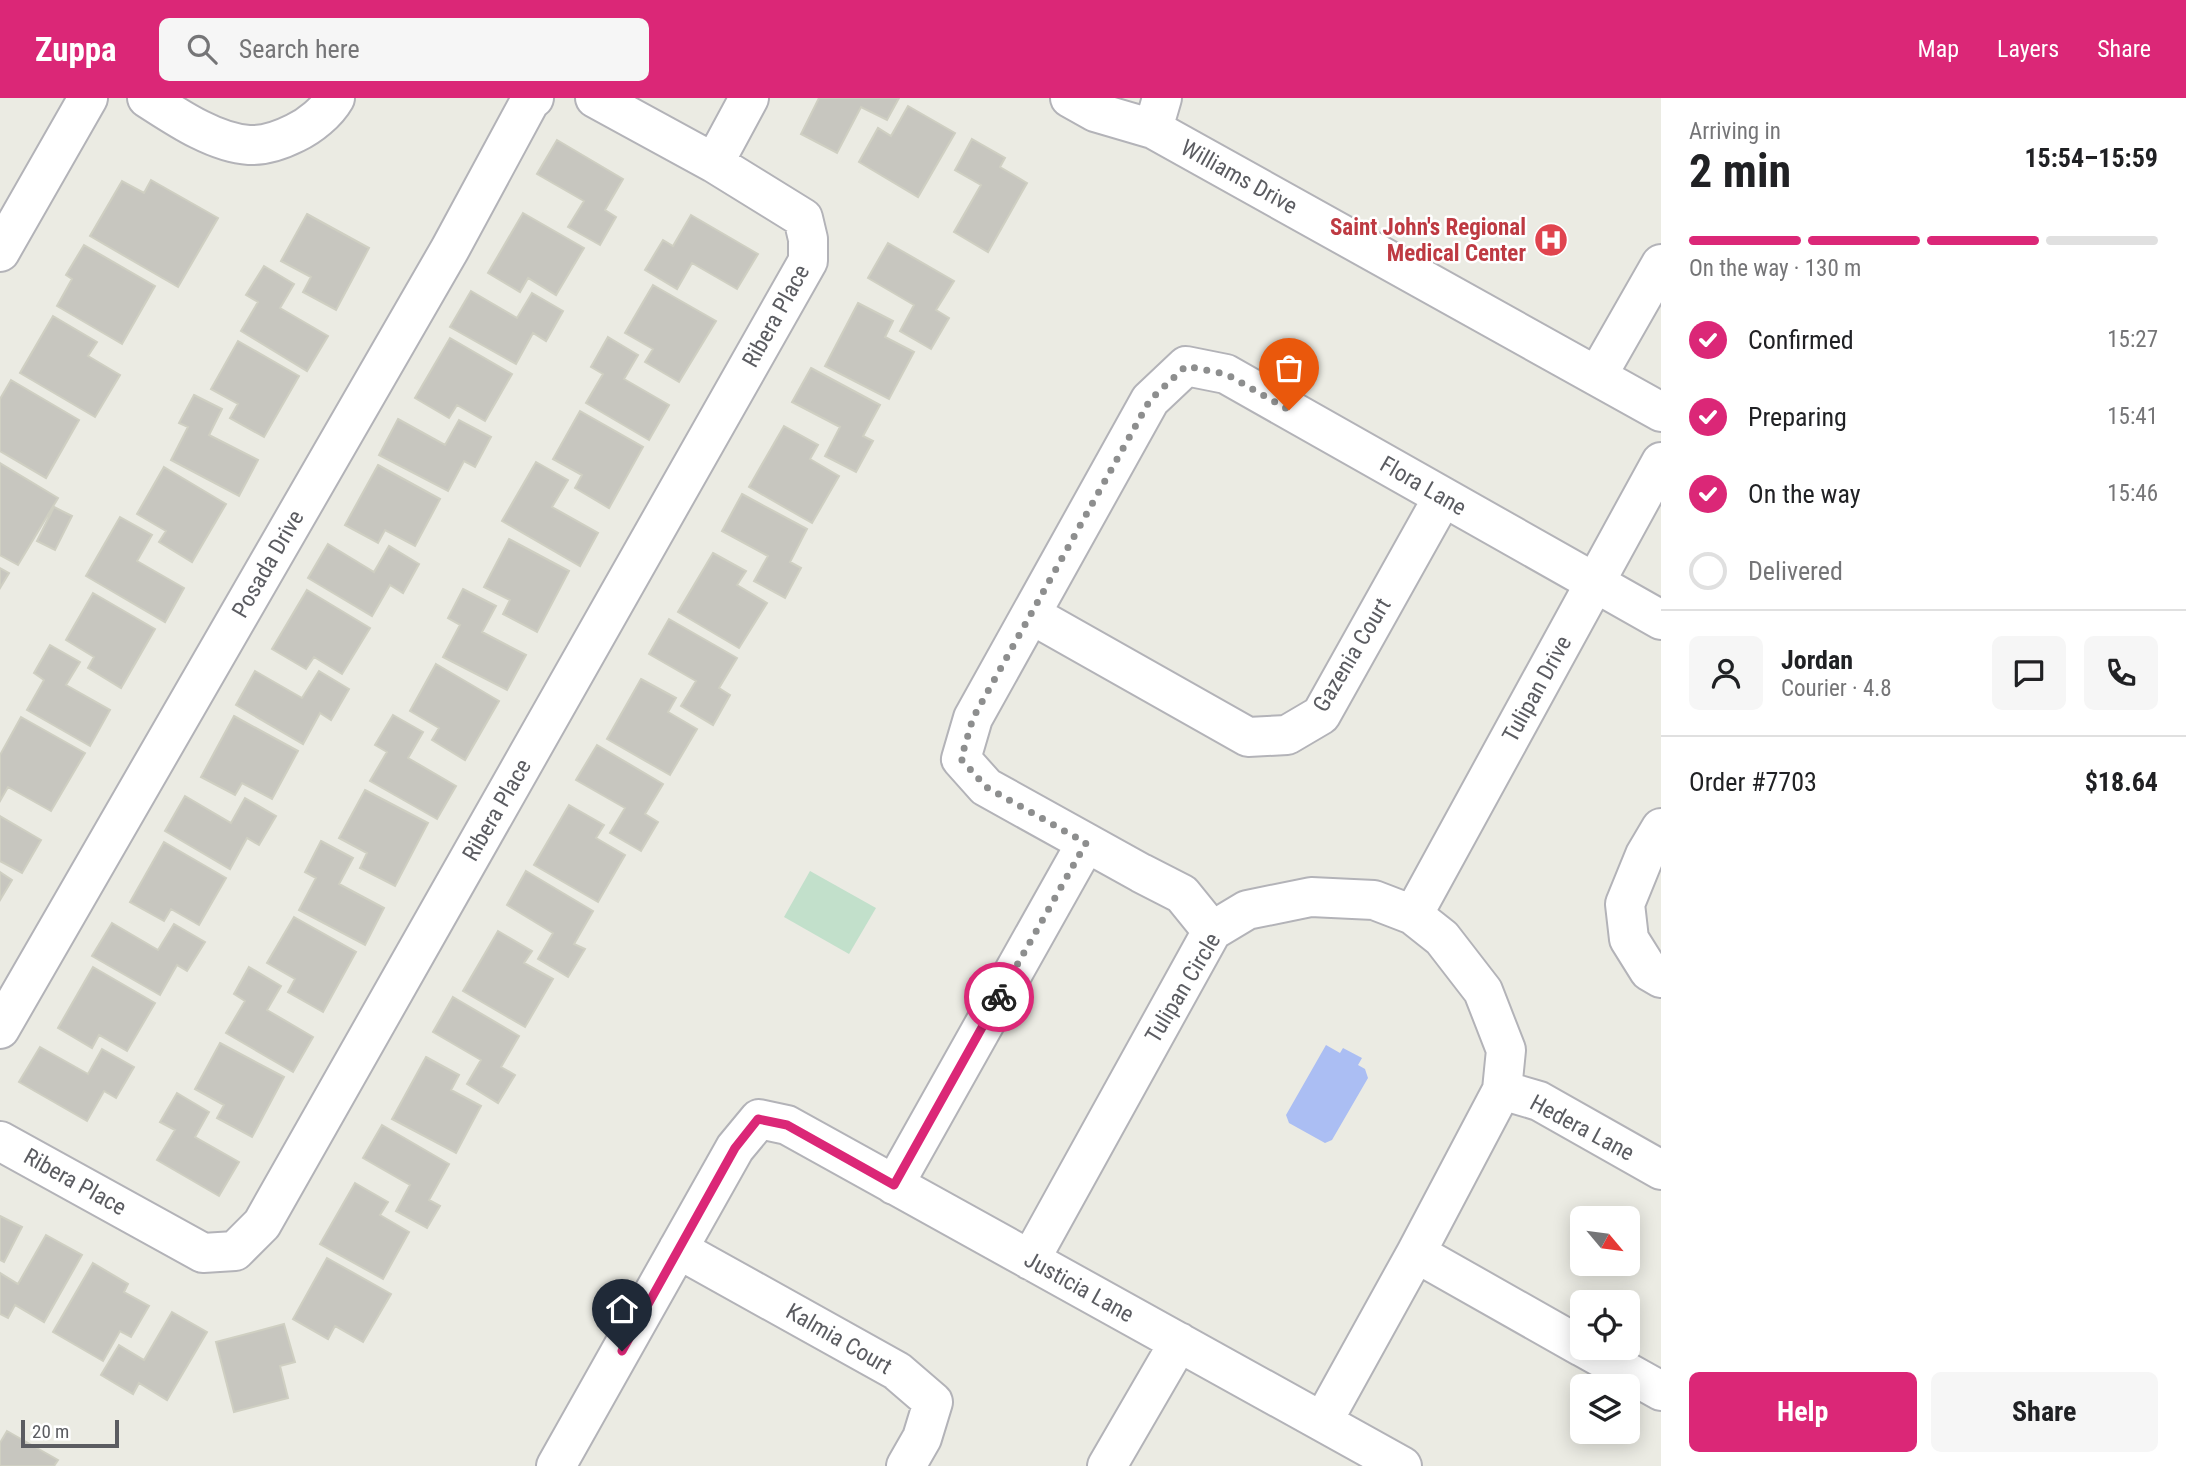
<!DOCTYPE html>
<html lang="en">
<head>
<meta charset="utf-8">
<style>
	body { margin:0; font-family:"Roboto Condensed",sans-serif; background:#f6f6f6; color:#202124; height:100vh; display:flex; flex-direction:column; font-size:26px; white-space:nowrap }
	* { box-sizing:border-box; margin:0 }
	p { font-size:23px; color:#757577 }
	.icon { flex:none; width:38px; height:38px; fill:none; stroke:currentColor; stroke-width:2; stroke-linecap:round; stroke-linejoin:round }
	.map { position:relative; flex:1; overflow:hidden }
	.sheet { display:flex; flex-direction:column; background:#fff; width:525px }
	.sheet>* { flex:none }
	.needle { width:46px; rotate:119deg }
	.tools { position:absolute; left:1570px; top:1108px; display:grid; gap:14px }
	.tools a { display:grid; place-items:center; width:70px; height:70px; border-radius:10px; background:#fff; box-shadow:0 4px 18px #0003; font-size:35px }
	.scale { position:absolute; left:21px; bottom:18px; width:98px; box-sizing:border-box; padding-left:7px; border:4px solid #5b5c61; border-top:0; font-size:19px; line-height:24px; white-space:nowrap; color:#5b5c61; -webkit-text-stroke:5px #fff; paint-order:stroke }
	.pin { position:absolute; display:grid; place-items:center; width:60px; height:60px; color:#fff; margin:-72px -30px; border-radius:50% 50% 50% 0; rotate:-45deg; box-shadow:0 0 7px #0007 }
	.pin .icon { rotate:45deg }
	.courier { position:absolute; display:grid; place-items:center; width:70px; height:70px; margin:-35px; border:5px solid #db2777; border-radius:50%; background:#fff; color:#222; box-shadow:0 2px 9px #0007 }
	.overview em { font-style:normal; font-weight:700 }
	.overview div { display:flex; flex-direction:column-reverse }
	.overview { display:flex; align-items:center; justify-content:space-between; height:119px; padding:0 28px }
	h1 { font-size:46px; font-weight:700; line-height:52px }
	.bar { display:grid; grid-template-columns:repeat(4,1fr); gap:10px 7px; align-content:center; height:84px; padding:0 28px }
	.bar i { height:9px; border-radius:5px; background:#e0e0e0 }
	.bar .active { background:#db2777 }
	.bar p { grid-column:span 4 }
	.line { display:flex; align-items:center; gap:18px; padding:0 28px; border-top:2px solid #e0e0e0 }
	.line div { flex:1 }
	.round { display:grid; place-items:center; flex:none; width:74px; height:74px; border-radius:10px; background:#f6f6f6 }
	ol { padding:0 28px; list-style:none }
	li { display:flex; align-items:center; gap:21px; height:77px }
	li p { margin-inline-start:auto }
	li .icon { padding:7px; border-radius:50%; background:#db2777; color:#fff; stroke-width:4 }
	li:last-child { color:#757577 }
	li i { width:38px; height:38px; border:4px solid #e0e0e0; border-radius:50% }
	.primary-button { display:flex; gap:14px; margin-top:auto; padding:14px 28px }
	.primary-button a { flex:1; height:80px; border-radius:10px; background:#db2777; color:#fff; font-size:28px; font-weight:700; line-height:80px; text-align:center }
	.primary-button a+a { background:#f6f6f6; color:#202124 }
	header { display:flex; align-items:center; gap:42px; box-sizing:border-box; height:98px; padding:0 35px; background:#db2777; color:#fff }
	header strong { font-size:33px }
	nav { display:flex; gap:38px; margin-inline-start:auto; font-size:24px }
	.search { width:490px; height:63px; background:#f6f6f6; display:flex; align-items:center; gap:18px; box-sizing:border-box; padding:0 24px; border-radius:10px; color:#757577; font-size:26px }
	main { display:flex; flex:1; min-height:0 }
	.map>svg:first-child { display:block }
</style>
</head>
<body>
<header>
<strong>Zuppa</strong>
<div class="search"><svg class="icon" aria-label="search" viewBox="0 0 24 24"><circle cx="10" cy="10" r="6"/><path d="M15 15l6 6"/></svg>Search here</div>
<nav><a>Map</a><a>Layers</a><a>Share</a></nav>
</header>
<main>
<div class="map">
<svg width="1661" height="1368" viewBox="0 0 1661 1368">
	<rect width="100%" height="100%" fill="#ebebe3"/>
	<path fill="#c2e0cb" d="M810 773 876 810 849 856 784 819Z"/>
	<path fill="#abbef3" d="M1326 947 1340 955 1343 950 1362 960 1358 967 1365 971 1368 980 1332 1042 1325 1045 1289 1025 1286 1017Z"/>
	<path fill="#c7c6bf" stroke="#cfcfc2" stroke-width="2" d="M819 0H899L887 22 861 9 837 55 801 36Z
		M908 8 955 35 918 99 859 64 878 30 891 38Z
		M972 41 1005 60 1000 69 1027 85 988 154 954 134 981 87 955 72Z
		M557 42 623 81 605 112 616 119 600 147 568 129 584 103 537 76Z
		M151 82 218 120 178 189 90 138 122 83 144 95Z
		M523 115 584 150 556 197 528 180 520 194 488 175Z
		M307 116 369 150 336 212 303 194 311 179 281 163Z
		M691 117 758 156 737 191 692 165 677 191 645 172 663 142 673 148Z
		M888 145 954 183 936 212 949 220 931 251 900 233 914 207 868 180Z
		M84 147 155 188 122 246 57 208 72 181 66 177Z
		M264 168 294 186 280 210 328 238 307 273 241 233 258 204 246 197Z
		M653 187 716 223 679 284 645 264 653 251 625 235Z
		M471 193 517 220 532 195 563 213 546 243 533 235 516 266 450 229Z
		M858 205 893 223 885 239 914 254 889 301 825 268Z
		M53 218 97 244 88 258 120 277 95 319 20 275Z
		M608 239 638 257 624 281 669 307 649 342 586 305 603 276 591 269Z
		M450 240 512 276 485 323 457 307 449 320 415 300Z
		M238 243 299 278 264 339 230 320 238 306 211 291Z
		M811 270 880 307 863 338 873 343 856 374 825 358 840 329 792 304Z
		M11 282 79 322 46 380 0 353V301Z
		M194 297 222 311 209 337 258 362 239 398 171 362 188 329 179 325Z
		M580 313 643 349 609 410 575 390 582 377 553 361Z
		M398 321 445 347 459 322 491 339 475 369 464 363 448 393 379 357Z
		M784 328 818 347 810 361 839 378 812 425 749 389Z
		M536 364 568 382 552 409 598 435 580 468 502 423Z
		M0 365 58 400 18 467 0 457Z
		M378 367 440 401 415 448 385 432 378 445 345 427Z
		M164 369 226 406 192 464 159 444 166 433 137 416Z
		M742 396 807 431 790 464 801 470 785 500 754 483 768 458 722 433Z
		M54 409 72 418 55 452 37 443Z
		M120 419 152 437 137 463 184 490 165 524 86 478Z
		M509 441 569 473 537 534 503 516 510 502 484 489Z
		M328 446 374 474 389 448 419 466 403 495 390 487 372 518 308 480Z
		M713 455 746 473 737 487 767 505 739 550 678 514Z
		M0 470 9 475 0 490Z
		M463 491 496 508 482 534 526 557 507 592 443 559 460 527 448 520Z
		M307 492 370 530 342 576 314 559 306 571 272 551Z
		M93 495 155 531 121 590 88 570 94 559 66 542Z
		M669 521 737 560 719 590 730 597 713 627 681 608 696 583 649 556Z
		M50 547 80 564 66 587 110 612 90 648 27 612 44 582 34 575Z
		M436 566 499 603 465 662 432 642 439 630 410 613Z
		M255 573 302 600 319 573 349 591 331 622 320 615 303 646 236 607Z
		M641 581 676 600 668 614 697 631 670 677 607 641Z
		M393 617 423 634 408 660 456 688 437 721 370 683 387 654 375 647Z
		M234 618 298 653 272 701 242 685 235 697 201 679Z
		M21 619 85 655 51 713 8 689 0 703V657Z
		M597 647 663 686 645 716 658 724 641 753 610 735 625 710 576 682Z
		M365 692 428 725 395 788 360 770 367 755 339 740Z
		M185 698 231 725 245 700 276 718 259 747 247 740 230 771 165 733Z
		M569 707 604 727 596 740 625 757 598 804 534 767Z
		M0 718 41 742 22 775 0 763Z
		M321 743 353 760 339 786 384 810 365 847 299 812 316 780 305 774Z
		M164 744 226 780 199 827 171 811 164 823 130 804Z
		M526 773 593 813 574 846 585 851 568 879 538 861 553 835 507 807Z
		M0 774 12 782 0 802Z
		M294 819 356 854 323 914 288 894 295 881 267 865Z
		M112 825 158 852 174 826 205 844 187 873 177 867 160 897 92 858Z
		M498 833 532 853 524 865 553 881 525 929 463 893Z
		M93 869 155 905 127 953 99 937 92 950 58 930Z
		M249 869 281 888 267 912 313 939 293 974 226 935 245 903 234 896Z
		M453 899 519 938 501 969 515 977 498 1005 467 986 481 962 433 934Z
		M220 945 284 979 252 1039 217 1020 224 1007 195 991Z
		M40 949 88 976 102 951 134 969 116 1000 104 993 87 1023 19 984Z
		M426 959 459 977 451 992 481 1008 456 1055 392 1021Z
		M177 995 209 1014 195 1039 239 1064 219 1098 157 1062 175 1032 160 1024Z
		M382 1027 449 1066 429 1102 440 1108 427 1130 396 1113 410 1087 363 1060Z
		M355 1085 388 1104 380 1117 409 1134 383 1181 320 1146Z
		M0 1118 22 1129 4 1164 0 1162Z
		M46 1137 82 1157 44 1224 15 1207 8 1220 0 1216V1175L18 1186Z
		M327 1160 391 1196 363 1244 335 1228 328 1241 293 1221Z
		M93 1165 128 1186 124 1194 149 1208 131 1239 120 1233 103 1263 53 1234Z
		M172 1214 207 1234 167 1302 139 1285 133 1296 101 1277 119 1247 144 1262Z
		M284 1226 295 1264 280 1268 288 1300 234 1314 216 1244Z
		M7 1333 58 1362 54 1368H0V1345Z"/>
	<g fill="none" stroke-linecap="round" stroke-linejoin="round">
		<g stroke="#b3b3b8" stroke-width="42">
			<path id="minor" d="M147 0C175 18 214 45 249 47 265 48 281 42 295 35 310 28 327 14 335 0
				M1070 0 1095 14 1153 31 1661 314
				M1153 31 1162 0
				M714 65 749 0
				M0 154 88 0
				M1597 278 1661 166
				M1032 517 1248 639 1287 637 1321 617 1443 399
				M1661 730 1645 757 1625 806 1629 841 1649 873 1661 880
				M1413 817 1661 364
				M1212 833 1182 796 1141 775 986 689 961 661 973 620 1150 302 1186 268 1226 276 1661 522
				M0 931 450 151 530 3 534 0
				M1502 992 1539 1003 1661 1072
				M0 1043 203 1155 235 1153 262 1126 808 163V141L803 120 714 65 595 0
				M894 1087 1086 745
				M678 1151 897 1273 933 1304 922 1340 906 1368
				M1416 1155 1582 1249
				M1030 1162 1212 833 1247 812 1311 799 1374 802 1413 817 1442 840 1483 893 1506 952 1502 992 1416 1155 1323 1323
				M1584 1250 1661 1293
				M556 1368 735 1050 759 1021 787 1027 1402 1368
				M1107 1368 1179 1244"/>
		</g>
		<use href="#minor" stroke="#fff" stroke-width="38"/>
	</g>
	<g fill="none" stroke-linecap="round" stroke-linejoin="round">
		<path stroke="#8d8e8e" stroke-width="7" stroke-dasharray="0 12.6" d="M999 899 1086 745 986 689 961 661 973 620 1150 302 1186 268 1226 276 1289 312"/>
		<path stroke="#db2777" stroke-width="9" d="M622 1253 735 1050 758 1021 787 1027 894 1087 999 899"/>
	</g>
	<defs>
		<g id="hospital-disc" transform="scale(1.75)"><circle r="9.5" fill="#e0444e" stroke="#fff"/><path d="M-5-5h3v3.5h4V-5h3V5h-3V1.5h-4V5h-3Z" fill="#fff"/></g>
	</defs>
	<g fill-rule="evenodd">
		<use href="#hospital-disc" x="1551" y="142"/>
	</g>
	<g text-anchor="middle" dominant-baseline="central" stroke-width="5" stroke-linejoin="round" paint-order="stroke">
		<g font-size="23" fill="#5b5c61" stroke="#fff">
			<text transform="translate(1239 79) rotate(29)">Williams Drive</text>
			<text transform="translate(776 218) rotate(-61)">Ribera Place</text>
			<text transform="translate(1423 388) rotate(30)">Flora Lane</text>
			<text transform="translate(268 466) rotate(-60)">Posada Drive</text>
			<text transform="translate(1352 557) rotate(-59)">Gazenia Court</text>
			<text transform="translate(1537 591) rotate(-61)">Tulipan Drive</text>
			<text transform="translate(497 712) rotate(-60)">Ribera Place</text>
			<text transform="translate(1183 890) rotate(-59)">Tulipan Circle</text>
			<text transform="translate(1582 1030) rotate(28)">Hedera Lane</text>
			<text transform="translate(75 1084) rotate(29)">Ribera Place</text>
			<text transform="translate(1079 1189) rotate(29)">Justicia Lane</text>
			<text transform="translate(839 1241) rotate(30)">Kalmia Court</text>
		</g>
		<g font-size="23" font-weight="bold" fill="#be3a42" stroke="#fff" text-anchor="end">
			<text x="1526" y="129">Saint John's Regional<tspan x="1526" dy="26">Medical Center</tspan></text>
		</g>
	</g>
</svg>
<div class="tools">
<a><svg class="needle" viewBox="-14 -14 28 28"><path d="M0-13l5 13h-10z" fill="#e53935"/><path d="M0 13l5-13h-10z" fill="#757577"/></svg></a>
<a><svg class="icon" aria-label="locate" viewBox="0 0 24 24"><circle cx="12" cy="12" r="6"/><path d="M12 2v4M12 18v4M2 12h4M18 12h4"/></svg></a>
<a><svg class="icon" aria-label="layers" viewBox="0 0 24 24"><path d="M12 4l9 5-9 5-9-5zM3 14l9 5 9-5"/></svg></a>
</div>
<div class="scale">20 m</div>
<div class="pin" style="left:1289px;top:312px;background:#ea580c"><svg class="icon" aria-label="bag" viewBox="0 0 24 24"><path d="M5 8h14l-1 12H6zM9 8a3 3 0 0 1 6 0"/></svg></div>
<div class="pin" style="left:622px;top:1253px;background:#1f2937"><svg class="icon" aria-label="home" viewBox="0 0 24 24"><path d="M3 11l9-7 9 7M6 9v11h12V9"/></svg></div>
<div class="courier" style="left:999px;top:899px"><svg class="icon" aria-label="bike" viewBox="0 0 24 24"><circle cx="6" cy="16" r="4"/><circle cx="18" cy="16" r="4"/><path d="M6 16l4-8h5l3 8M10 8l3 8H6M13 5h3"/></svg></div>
</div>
<section class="sheet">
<div class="overview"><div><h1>2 min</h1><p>Arriving in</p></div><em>15:54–15:59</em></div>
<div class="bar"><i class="active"></i><i class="active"></i><i class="active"></i><i></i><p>On the way · 130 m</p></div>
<ol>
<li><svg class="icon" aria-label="check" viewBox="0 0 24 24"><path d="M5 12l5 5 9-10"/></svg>Confirmed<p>15:27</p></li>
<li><svg class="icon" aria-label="check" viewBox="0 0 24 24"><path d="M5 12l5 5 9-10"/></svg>Preparing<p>15:41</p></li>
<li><svg class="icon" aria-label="check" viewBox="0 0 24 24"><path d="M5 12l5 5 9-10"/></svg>On the way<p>15:46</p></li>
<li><i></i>Delivered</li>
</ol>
<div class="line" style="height:126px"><a class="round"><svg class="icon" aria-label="person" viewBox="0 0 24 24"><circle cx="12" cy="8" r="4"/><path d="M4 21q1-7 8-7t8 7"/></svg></a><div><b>Jordan</b><p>Courier · 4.8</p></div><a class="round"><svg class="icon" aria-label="chat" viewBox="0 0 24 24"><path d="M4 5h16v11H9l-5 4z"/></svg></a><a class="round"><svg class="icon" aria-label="phone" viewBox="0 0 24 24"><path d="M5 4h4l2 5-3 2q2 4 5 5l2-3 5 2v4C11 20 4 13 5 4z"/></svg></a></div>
<div class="line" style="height:91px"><div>Order #7703</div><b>$18.64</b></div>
<div class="primary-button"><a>Help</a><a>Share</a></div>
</section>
</main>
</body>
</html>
